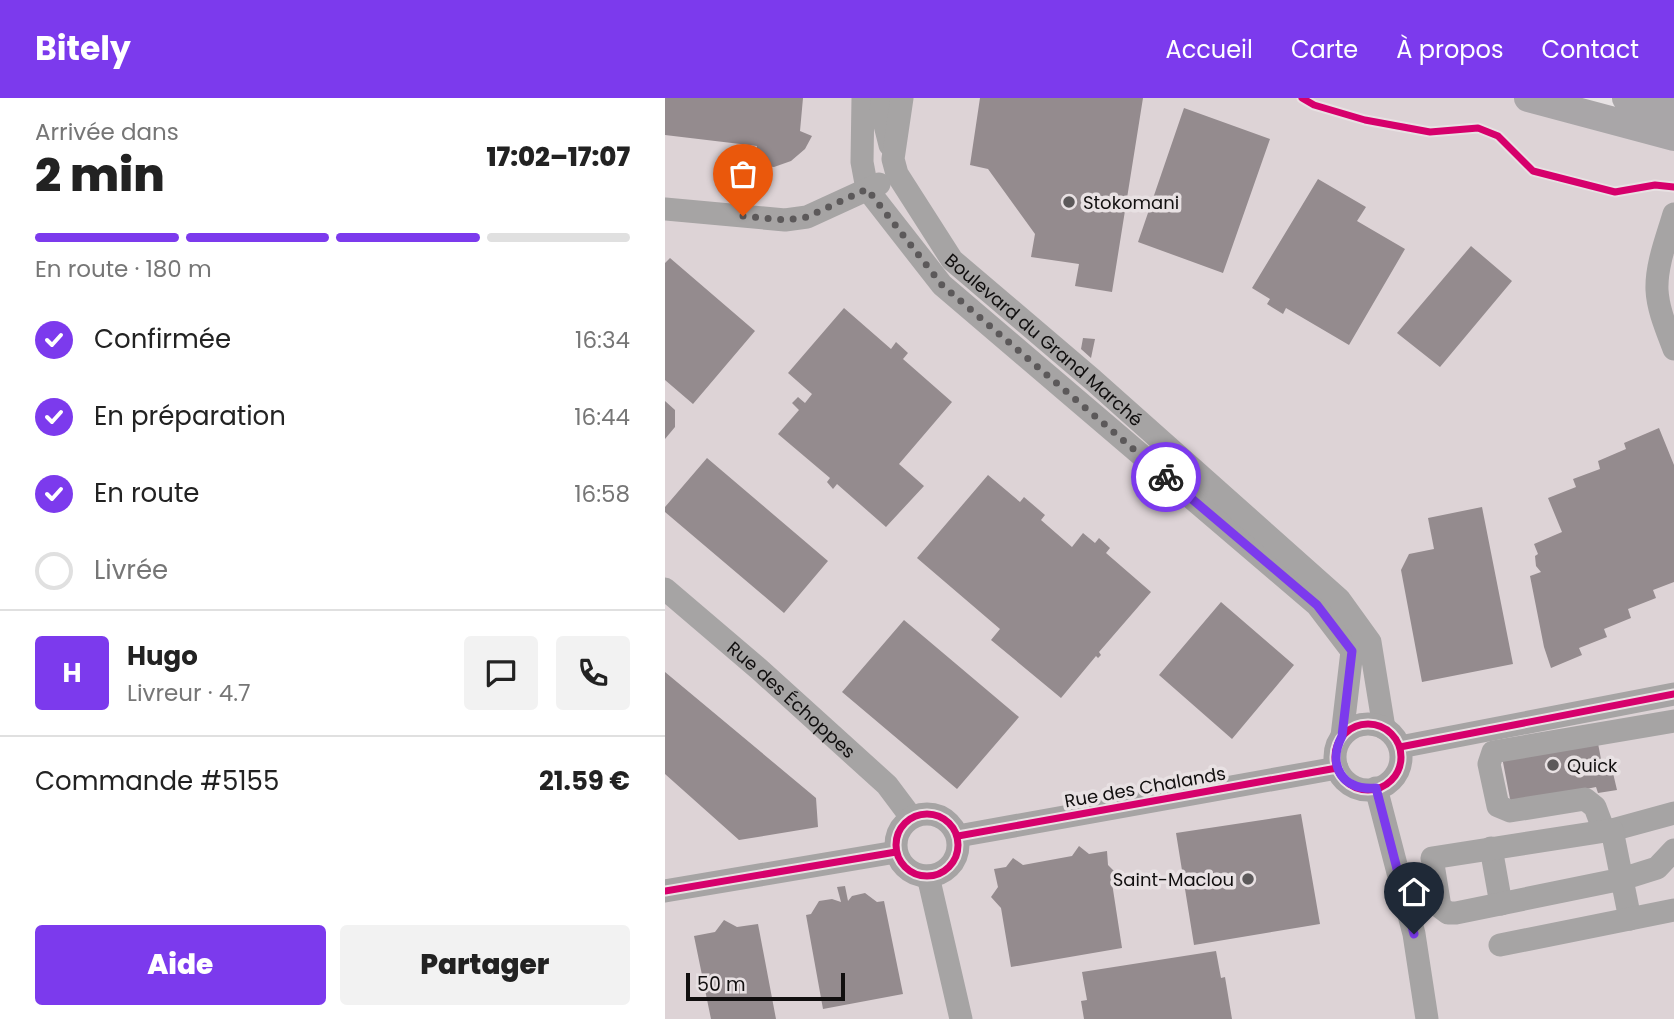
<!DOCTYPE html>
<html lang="fr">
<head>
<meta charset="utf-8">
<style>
	body { margin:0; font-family:Poppins,sans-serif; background:#f2f2f2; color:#222; height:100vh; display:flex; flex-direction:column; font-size:26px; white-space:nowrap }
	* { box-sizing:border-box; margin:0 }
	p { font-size:23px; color:#767676 }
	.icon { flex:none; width:38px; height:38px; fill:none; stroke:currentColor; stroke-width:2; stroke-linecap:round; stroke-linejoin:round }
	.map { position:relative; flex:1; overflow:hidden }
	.details { display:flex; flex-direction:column; background:#fff; width:665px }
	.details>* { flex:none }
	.scale { position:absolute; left:21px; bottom:18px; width:159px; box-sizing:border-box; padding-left:7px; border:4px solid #110f0f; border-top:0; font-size:19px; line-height:24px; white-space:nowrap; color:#110f0f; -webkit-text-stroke:5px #e8e1e3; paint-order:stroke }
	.pin { position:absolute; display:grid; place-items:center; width:60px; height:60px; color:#fff; margin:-72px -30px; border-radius:50% 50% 50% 0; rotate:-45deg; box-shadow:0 0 7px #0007 }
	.pin .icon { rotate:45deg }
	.courier { position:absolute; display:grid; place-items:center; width:70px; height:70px; margin:-35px; border:5px solid #7c3aed; border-radius:50%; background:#fff; color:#222; box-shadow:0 2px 9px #0007 }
	.summary em { font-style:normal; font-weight:800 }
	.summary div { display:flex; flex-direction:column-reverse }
	.summary { display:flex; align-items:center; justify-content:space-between; height:119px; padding:0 35px }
	h1 { font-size:46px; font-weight:800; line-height:52px }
	.bar { display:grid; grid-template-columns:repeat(4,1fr); gap:10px 7px; align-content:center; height:84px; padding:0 35px }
	.bar i { height:9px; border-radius:5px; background:#e0e0e0 }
	.bar .on { background:#7c3aed }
	.bar p { grid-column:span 4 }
	.line { display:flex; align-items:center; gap:18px; padding:0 35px; border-top:2px solid #e0e0e0 }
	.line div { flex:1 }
	.round { display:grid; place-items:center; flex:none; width:74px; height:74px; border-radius:7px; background:#f2f2f2 }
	ol { padding:0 35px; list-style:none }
	li { display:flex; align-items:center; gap:21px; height:77px }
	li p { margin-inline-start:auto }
	li .icon { padding:7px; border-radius:50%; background:#7c3aed; color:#fff; stroke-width:4 }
	li:last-child { color:#767676 }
	li i { width:38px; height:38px; border:4px solid #e0e0e0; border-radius:50% }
	.cta { display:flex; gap:14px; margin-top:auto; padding:14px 35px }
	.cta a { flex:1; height:80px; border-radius:7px; background:#7c3aed; color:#fff; font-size:28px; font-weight:800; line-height:80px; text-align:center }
	.cta a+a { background:#f2f2f2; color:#222 }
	header { display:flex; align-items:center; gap:42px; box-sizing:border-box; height:98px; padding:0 35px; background:#7c3aed; color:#fff }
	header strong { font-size:33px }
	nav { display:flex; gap:38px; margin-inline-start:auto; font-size:24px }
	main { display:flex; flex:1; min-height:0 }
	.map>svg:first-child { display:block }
</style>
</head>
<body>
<header>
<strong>Bitely</strong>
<nav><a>Accueil</a><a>Carte</a><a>À propos</a><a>Contact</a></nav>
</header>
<main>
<section class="details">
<div class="summary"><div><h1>2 min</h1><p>Arrivée dans</p></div><em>17:02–17:07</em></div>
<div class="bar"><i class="on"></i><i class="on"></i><i class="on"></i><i></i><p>En route · 180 m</p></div>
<ol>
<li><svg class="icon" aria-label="check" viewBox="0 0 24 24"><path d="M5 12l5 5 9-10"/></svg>Confirmée<p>16:34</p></li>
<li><svg class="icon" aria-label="check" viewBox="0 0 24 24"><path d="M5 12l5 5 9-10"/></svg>En préparation<p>16:44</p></li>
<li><svg class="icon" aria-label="check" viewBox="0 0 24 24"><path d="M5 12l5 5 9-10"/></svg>En route<p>16:58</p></li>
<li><i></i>Livrée</li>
</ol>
<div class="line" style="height:126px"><b class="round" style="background:#7c3aed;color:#fff">H</b><div><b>Hugo</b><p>Livreur · 4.7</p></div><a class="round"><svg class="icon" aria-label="chat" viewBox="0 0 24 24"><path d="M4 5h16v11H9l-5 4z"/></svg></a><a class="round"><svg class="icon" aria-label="phone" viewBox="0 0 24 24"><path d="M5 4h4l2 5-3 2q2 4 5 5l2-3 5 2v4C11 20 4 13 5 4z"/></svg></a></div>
<div class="line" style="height:91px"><div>Commande #5155</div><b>21.59 €</b></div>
<div class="cta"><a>Aide</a><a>Partager</a></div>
</section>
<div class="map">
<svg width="1009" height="921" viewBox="0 0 1009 921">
	<rect width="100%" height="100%" fill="#e7e2e4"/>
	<path fill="#ddd3d6" d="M0 0H849L1009 45V921H0Z"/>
	<path fill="#948b8e" d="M0 0H138L135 33 147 38 140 51 126 63 109 69 93 67 89 66 92 48 0 37Z
		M315 0H478L447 194 410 188 414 166 366 159 370 136 323 71 305 67Z
		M519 10 605 41 558 175 473 144Z
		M653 81 701 109 692 123 740 151 684 247 621 210 618 216 602 206 605 201 587 190Z
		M806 148 847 183 775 269 732 235Z
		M5 160 90 233 28 306 0 282V165Z
		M179 210 226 251 231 244 243 255 238 261 287 304 234 366 259 388 221 429 172 386 168 391 162 384 165 380 113 336 134 312 127 305 133 299 140 305 147 296 123 275Z
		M418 240 430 241 426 260 416 251Z
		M0 303 10 312V329L0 341Z
		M994 330 1009 367V484L988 492 991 500 963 511 966 520 939 531 942 539 914 550 917 557 886 570 879 549 865 478 876 474 871 468 870 458 873 456 869 446 897 434 883 400 911 389 908 381 935 371 933 363 961 351 959 345Z
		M42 360 163 463 119 515 0 414V409Z
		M323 377 355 404 359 399 380 417 376 422 407 449 418 435 430 445 434 440 445 450 441 455 486 494 434 554 436 557 433 560 431 558 396 600 326 542 335 531 252 460Z
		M817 409 848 566 757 584 736 472 744 456 769 451 763 420Z
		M556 504 629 567 567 641 494 577Z
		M239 522 354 619 292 691 177 594Z
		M0 574 151 700 153 729 74 742 0 676Z
		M932 640 939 677 948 675 952 692 933 695 931 689 846 706 837 659Z
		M636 716 655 826 529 847 511 735Z
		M414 748 424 756 442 753 443 767 453 777 447 785 457 850 346 869 336 810 326 799 333 789 329 771 341 769 348 760 358 767 407 758Z
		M180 788 183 803 187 798 200 795 212 804 219 803 238 896 158 911 141 817 146 816 154 803 167 801 176 804 172 789Z
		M59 822 72 829 93 826 111 921H46L29 838 50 834Z
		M551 853 556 880 560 879 567 921H419L416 903 422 902 417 874Z"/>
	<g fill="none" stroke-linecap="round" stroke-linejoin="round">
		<g stroke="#a6a4a4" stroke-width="23">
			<path d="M198 0 197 64 202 91 277 187 652 507 687 553 677 638"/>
			<path d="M218 0 216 11 225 47"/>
			<path id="s1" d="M237 0 228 61 232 76 287 162 428 282 674 501 705 544 719 630"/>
			<path d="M0 111 120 122 142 119 214 86"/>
			<path d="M1009 116C1002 140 991 167 992 192 993 212 1002 232 1009 251"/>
			<path id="s2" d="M0 491 95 572 222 687 246 719"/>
			<circle cx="703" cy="659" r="33"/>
			<path d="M735 649 1009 596"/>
			<path d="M711 690 749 836 762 921"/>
			<circle cx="262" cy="747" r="31"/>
			<path d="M947 732 1009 715"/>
			<path d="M939 733 930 709 920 701 845 713 833 708 824 666 828 654 1009 623"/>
			<path d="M293 738 672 670"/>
			<path d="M826 750 836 806"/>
			<path d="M263 778 296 921"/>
			<path d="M0 793 231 754"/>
			<path d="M965 821 947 732 767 760 775 809 783 815H791L957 781 992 770 1009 752"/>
			<path d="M835 847 1009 812"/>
		</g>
		<path stroke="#a9a6a8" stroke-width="28" d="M863 0 1009 39
			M961 0 1009 13"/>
		<g stroke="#e8e1e3" stroke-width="11">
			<path id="cycleway" d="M637 0 649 7 700 22 765 34 813 30 833 38 868 73 950 94 990 87 1009 89
				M670 659a33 33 0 1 1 66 0a33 33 0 1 1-66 0Z
				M735 649 1009 596
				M231 747a31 31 0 1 1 62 0a31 31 0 1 1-62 0Z
				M293 738 672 670
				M0 793 231 754"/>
		</g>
		<use href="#cycleway" stroke="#d6006c" stroke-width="7"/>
	</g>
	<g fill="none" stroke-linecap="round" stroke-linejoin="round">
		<path stroke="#5c595a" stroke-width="7" stroke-dasharray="0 12.6" d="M78 118 120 122 142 119 202 91 277 187 501 379"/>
		<path stroke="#7c3aed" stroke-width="9" d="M501 379 652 507 687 553 677 638C662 667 677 693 711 690L749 836"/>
	</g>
	<g fill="#5c595a" stroke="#e8e1e3" stroke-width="2.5">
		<circle cx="404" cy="104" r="7"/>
		<circle cx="888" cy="667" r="7"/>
		<circle cx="583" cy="781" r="7"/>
	</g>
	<g text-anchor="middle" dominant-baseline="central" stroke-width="7" stroke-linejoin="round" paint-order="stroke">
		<g font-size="18" fill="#110f0f" stroke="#e8e1e3" text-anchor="start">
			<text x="418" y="104">Stokomani</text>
			<text x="902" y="667">Quick</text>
			<text x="569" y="781" text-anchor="end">Saint-Maclou</text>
		</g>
		<g font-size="18" fill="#110f0f" stroke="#e8e1e3">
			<text stroke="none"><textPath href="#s1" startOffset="301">Boulevard du Grand Marché</textPath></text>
			<text stroke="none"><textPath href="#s2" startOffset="168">Rue des Échoppes</textPath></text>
			<text transform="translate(480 689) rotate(-10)">Rue des Chalands</text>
		</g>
	</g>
</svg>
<div class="scale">50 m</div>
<div class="pin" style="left:78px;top:118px;background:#ea580c"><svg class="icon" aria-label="bag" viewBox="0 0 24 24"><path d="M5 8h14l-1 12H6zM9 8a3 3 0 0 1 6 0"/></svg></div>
<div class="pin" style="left:749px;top:836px;background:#1f2937"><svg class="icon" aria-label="home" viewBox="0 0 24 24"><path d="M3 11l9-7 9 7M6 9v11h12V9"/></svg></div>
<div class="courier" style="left:501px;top:379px"><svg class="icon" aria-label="bike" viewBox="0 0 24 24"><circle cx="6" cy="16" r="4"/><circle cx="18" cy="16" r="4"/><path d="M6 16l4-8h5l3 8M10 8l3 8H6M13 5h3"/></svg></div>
</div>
</main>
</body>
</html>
